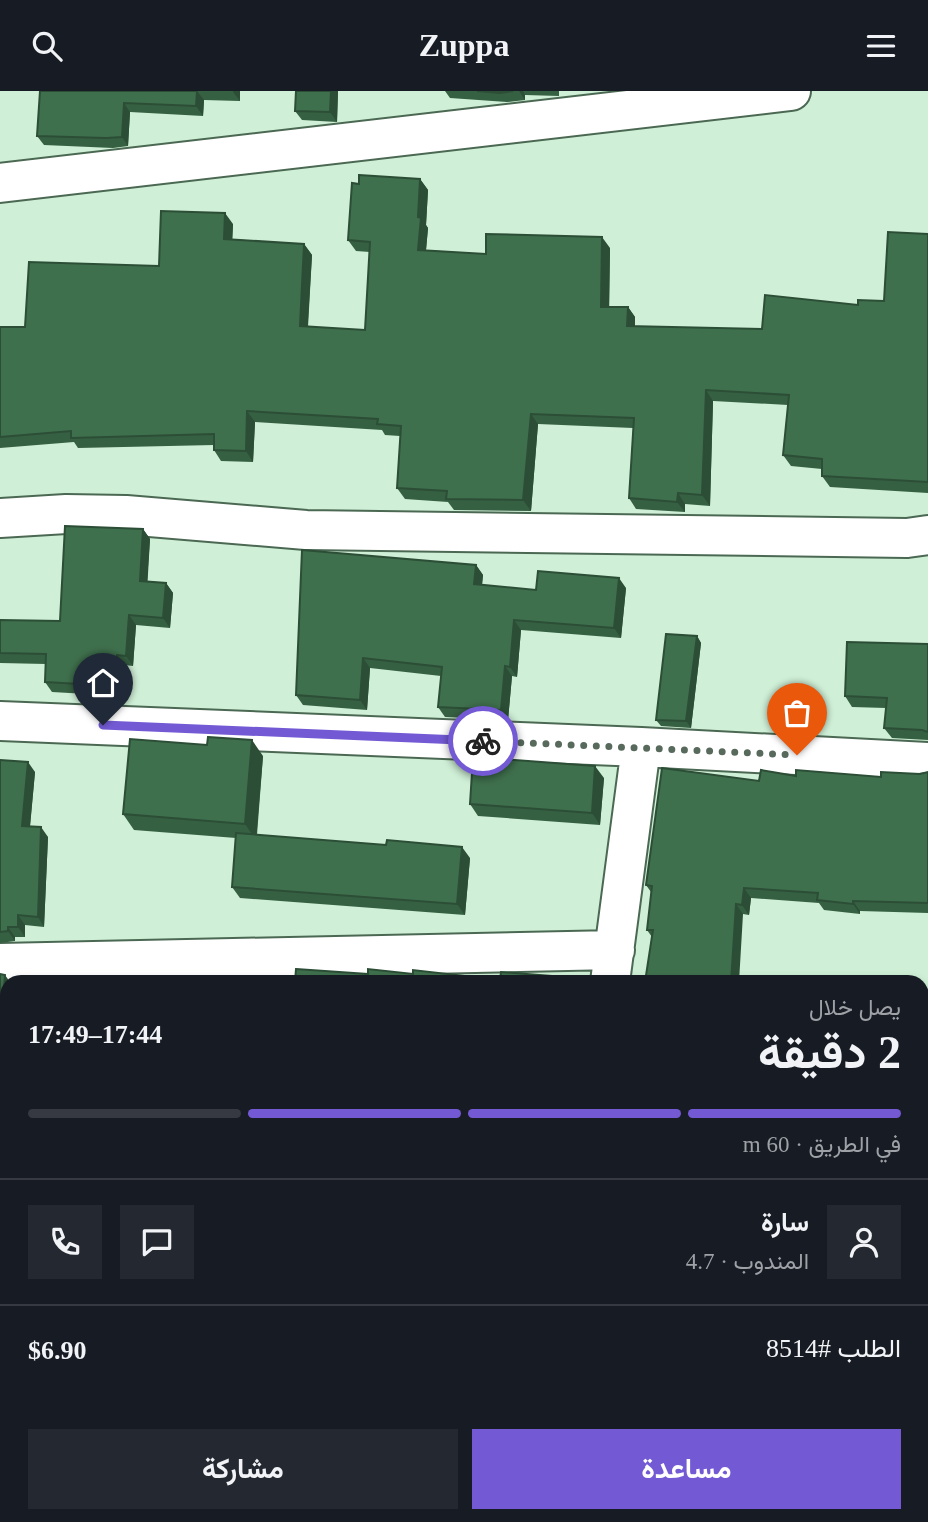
<!DOCTYPE html>
<html lang="ar">
<head>
<meta charset="utf-8">
<style>
	body { margin:0; font-family:"Times New Roman",Vazirmatn,serif; background:#242831; color:#f1f3f6; direction:rtl; height:100vh; display:flex; flex-direction:column; font-size:26px; white-space:nowrap }
	* { box-sizing:border-box; margin:0 }
	p { font-size:23px; color:#9ea1a6 }
	.icon { flex:none; width:38px; height:38px; fill:none; stroke:currentColor; stroke-width:2; stroke-linecap:round; stroke-linejoin:round }
	.map { position:relative; flex:1; overflow:hidden; direction:ltr }
	.sheet { position:absolute; left:0px; top:884px; width:929px; height:548px; display:flex; flex-direction:column; background:#171b24; border-radius:21px 21px 0 0; box-shadow:0 4px 10px #0003; direction:rtl }
	.sheet>* { flex:none }
	.pin { position:absolute; display:grid; place-items:center; width:60px; height:60px; color:#fff; margin:-72px -30px; border-radius:50% 50% 50% 0; rotate:-45deg; box-shadow:0 0 7px #0007 }
	.pin .icon { rotate:45deg }
	.courier { position:absolute; display:grid; place-items:center; width:70px; height:70px; margin:-35px; border:5px solid #735ad4; border-radius:50%; background:#fff; color:#222; box-shadow:0 2px 9px #0007 }
	.summary em { font-style:normal; font-weight:700 }
	.summary div { display:flex; flex-direction:column-reverse }
	.summary { display:flex; align-items:center; justify-content:space-between; height:119px; padding:0 28px }
	h1 { font-size:46px; font-weight:700; line-height:52px }
	.bar { display:grid; grid-template-columns:repeat(4,1fr); gap:10px 7px; align-content:center; height:84px; padding:0 28px }
	.bar i { height:9px; border-radius:5px; background:#363941 }
	.bar .on { background:#735ad4 }
	.bar p { grid-column:span 4 }
	.line { display:flex; align-items:center; gap:18px; padding:0 28px; border-top:2px solid #363941 }
	.line div { flex:1 }
	.round { display:grid; place-items:center; flex:none; width:74px; height:74px; border-radius:0px; background:#242831 }
	.cta { display:flex; gap:14px; margin-top:auto; padding:14px 28px }
	.cta a { flex:1; height:80px; border-radius:0px; background:#735ad4; color:#fff; font-size:28px; font-weight:700; line-height:80px; text-align:center }
	.cta a+a { background:#242831; color:#f1f3f6 }
	header { display:flex; justify-content:space-between; align-items:center; height:91px; padding:0 28px; background:#171b24; font-size:32px; font-weight:700 }
	.map>svg:first-child { display:block }
</style>
</head>
<body>
<header><svg class="icon" aria-label="menu" viewBox="0 0 24 24"><path d="M4 6h16M4 12h16M4 18h16"/></svg>Zuppa<svg class="icon" aria-label="search" viewBox="0 0 24 24"><circle cx="10" cy="10" r="6"/><path d="M15 15l6 6"/></svg></header>
<div class="map">
<svg width="928" height="1431" viewBox="0 0 928 1431">
	<rect width="100%" height="100%" fill="#cfefd6"/>
	<g fill="none" stroke-linecap="round" stroke-linejoin="round">
		<g stroke="#4b6853" stroke-width="42">
			<path id="minor" d="M0 92 791 0
				M0 427 66 423 126 424 306 439 907 447 928 444
				M0 630 641 656 928 671
				M0 872 615 859
				M610 891 641 656
				M922 1082H928
				M0 1109H7
				M0 1426 168 1431
				M518 1431 519 1424"/>
		</g>
		<use href="#minor" stroke="#fff" stroke-width="38"/>
	</g>
	<path fill="#366042" d="M40 0H240V10L204 9 203 25 130 21 128 55 113 57 44 54 37 45Z
		M296 0H338L337 31 302 29 295 20Z
		M445 0H559V5L525 4V9L507 11 450 7Z
		M420 88 428 99 426 134 428 137 426 159 486 163 610 157 609 216H628L635 226V235L762 238 858 214 884 210 928 143V402L830 396 822 385V378L791 375 783 364 788 314 713 310 710 415 685 413V421L636 418 629 407 633 337 538 333 531 420 454 419 448 411 405 408 397 397 400 345 385 344 382 339 255 331 253 371 221 370 214 359V354L78 357 74 351 0 357V236H25L159 175 233 133 232 148 304 153 312 164 308 236 365 239 370 161 356 160 348 149 359 93Z
		M143 438 150 448 147 490 166 492 173 502 170 537 136 534 133 575 124 574 122 605 52 601 45 591 46 573 0 572V529L60 530Z
		M476 474 483 484 482 494 536 499 626 497 621 547 521 539 517 586 512 585 508 629 445 626 438 616 441 585 370 577 367 619 303 614 296 604Z
		M697 545 701 552 691 637 661 635 656 629Z
		M928 553V649L892 647 884 637 886 617 852 616 845 605Z
		M263 665 257 744 470 767 465 824 240 807 232 796 236 747 134 739 123 723Z
		M0 669 35 681 30 736 48 746 44 836 25 834V846H15V850L0 852Z
		M928 681V822L860 820V823L824 819 819 812 751 807 749 824 743 823 652 846 647 839 651 801 646 794 759 690 796 685 881 686Z
		M604 687 600 734 478 725 470 713Z
		M0 883 7 891V1073L0 1072Z
		M922 940 928 941V1006H922Z
		M0 1129H7V1404H0Z"/>
	<path fill="#2c4e36" d="M197 0 204 9 203 25 196 15Z
		M233 0H240V10L233 1Z
		M331 0H338L337 31 330 21Z
		M519 0H523L525 4V9Z
		M124 12 130 21 128 55 122 46Z
		M420 88 428 99 426 134 428 137 425 170 418 159Z
		M225 122 233 133 232 159 224 148Z
		M602 146 610 157 609 227 601 216Z
		M304 153 312 164 307 246 300 235Z
		M628 216 635 226V245L627 235Z
		M706 299 713 310 710 415 702 404Z
		M247 320 255 331 253 371 246 360Z
		M531 323 538 333 531 420 523 409Z
		M678 402 685 413V421L677 411Z
		M143 438 150 448 147 500 140 490Z
		M476 474 483 484 481 503 474 493Z
		M619 487 626 497 621 547 614 537Z
		M166 492 173 502 170 537 163 527Z
		M129 524 136 534 133 575 126 565Z
		M514 529 521 539 517 586 510 576Z
		M697 545 701 552 691 637 686 630Z
		M117 564 124 574 122 605 115 595Z
		M363 567 370 577 367 619 360 609Z
		M505 575 512 585 508 629 501 619Z
		M252 649 263 665 256 749 245 733Z
		M28 671 35 681 29 745 22 735Z
		M595 675 604 687 600 734 592 722Z
		M41 736 48 746 44 836 38 826Z
		M462 756 470 767 465 824 457 813Z
		M744 797 751 807 749 824 742 814Z
		M853 810 860 820V823L853 813Z
		M736 813 743 823 739 891H731Z
		M18 824 25 834V846L18 836Z
		M8 836 15 846V850L8 840Z
		M5 884 10 891H7V933L2 926Z
		M2 1048 7 1055V1070L2 1063Z"/>
	<path fill="#3f704d" stroke="#2c4e36" stroke-width="2" d="M40 0H197L196 15 124 12 122 46 106 47 37 45Z
		M296 0H331L330 21 295 20Z
		M477 0H513L500 2Z
		M359 84 420 88 418 126 421 127 418 159 486 163V143L602 146 601 216H628L627 235 762 238 765 204 858 214V209L884 210 888 141 928 143V391L822 385V368L783 364 789 304 706 299 702 404 678 402 677 411 629 407 634 327 531 323 523 409 446 408 447 400 397 397 401 335 377 333 378 328 247 320 246 360 214 359V343L71 347V340L0 346V236H25L29 171 159 175 161 120 225 122 224 148 304 153 300 235 365 239 370 151 348 149 352 92 359 93Z
		M65 435 143 438 140 490 166 492 163 527 129 524 126 565 117 564 115 595 45 591 46 563 0 562V529L60 530Z
		M302 459 476 474 474 493 536 499 538 480 619 487 614 537 514 529 510 576 505 575 501 619 438 616 442 576 363 567 360 609 296 604Z
		M666 543 697 545 686 630 656 629Z
		M847 551 928 553V641L922 639 884 637 887 607 845 605Z
		M208 646 252 649 245 733 123 723 130 648 207 654Z
		M473 666 595 675 592 722 470 713Z
		M0 669 28 671 22 735 41 736 38 826 18 824V836H8V840L0 841Z
		M662 677 759 690 761 679 796 685V679L881 686V681L920 683 928 681V812L853 810V813L817 809 818 802 744 797 742 814 736 813 731 891H645L653 839H647L652 795 646 794Z
		M236 742 386 754 387 749 462 756 457 813 232 796Z
		M296 878 368 883V878L413 883V879L500 889 501 881 576 887 575 891H295Z
		M0 883 5 884 2 926H7V1048H2V1063H0Z
		M922 940 928 941V996H922Z
		M0 1129H7V1396H0Z
		M927 1129 928 1431H876V1424H922V1132H927Z"/>
	<g fill="none" stroke-linecap="round" stroke-linejoin="round">
		<path stroke="#576a5c" stroke-width="7" stroke-dasharray="0 12.6" d="M483 650 797 664"/>
		<path stroke="#735ad4" stroke-width="9" d="M103 634 483 650"/>
	</g>
</svg>
<div class="pin" style="left:797px;top:664px;background:#ea580c"><svg class="icon" aria-label="bag" viewBox="0 0 24 24"><path d="M5 8h14l-1 12H6zM9 8a3 3 0 0 1 6 0"/></svg></div>
<div class="pin" style="left:103px;top:634px;background:#1f2937"><svg class="icon" aria-label="home" viewBox="0 0 24 24"><path d="M3 11l9-7 9 7M6 9v11h12V9"/></svg></div>
<div class="courier" style="left:483px;top:650px"><svg class="icon" aria-label="bike" viewBox="0 0 24 24"><circle cx="6" cy="16" r="4"/><circle cx="18" cy="16" r="4"/><path d="M6 16l4-8h5l3 8M10 8l3 8H6M13 5h3"/></svg></div>
<section class="sheet">
<div class="summary"><div><h1>2 دقيقة</h1><p>يصل خلال</p></div><em>17:44–17:49</em></div>
<div class="bar"><i class="on"></i><i class="on"></i><i class="on"></i><i></i><p>في الطريق · 60 m</p></div>
<div class="line" style="height:126px"><a class="round"><svg class="icon" aria-label="person" viewBox="0 0 24 24"><circle cx="12" cy="8" r="4"/><path d="M4 21q1-7 8-7t8 7"/></svg></a><div><b>سارة</b><p>المندوب · 4.7</p></div><a class="round"><svg class="icon" aria-label="chat" viewBox="0 0 24 24"><path d="M4 5h16v11H9l-5 4z"/></svg></a><a class="round"><svg class="icon" aria-label="phone" viewBox="0 0 24 24"><path d="M5 4h4l2 5-3 2q2 4 5 5l2-3 5 2v4C11 20 4 13 5 4z"/></svg></a></div>
<div class="line" style="height:91px"><div>الطلب #8514</div><b>$6.90</b></div>
<div class="cta"><a>مساعدة</a><a>مشاركة</a></div>
</section>
</div>
</body>
</html>
